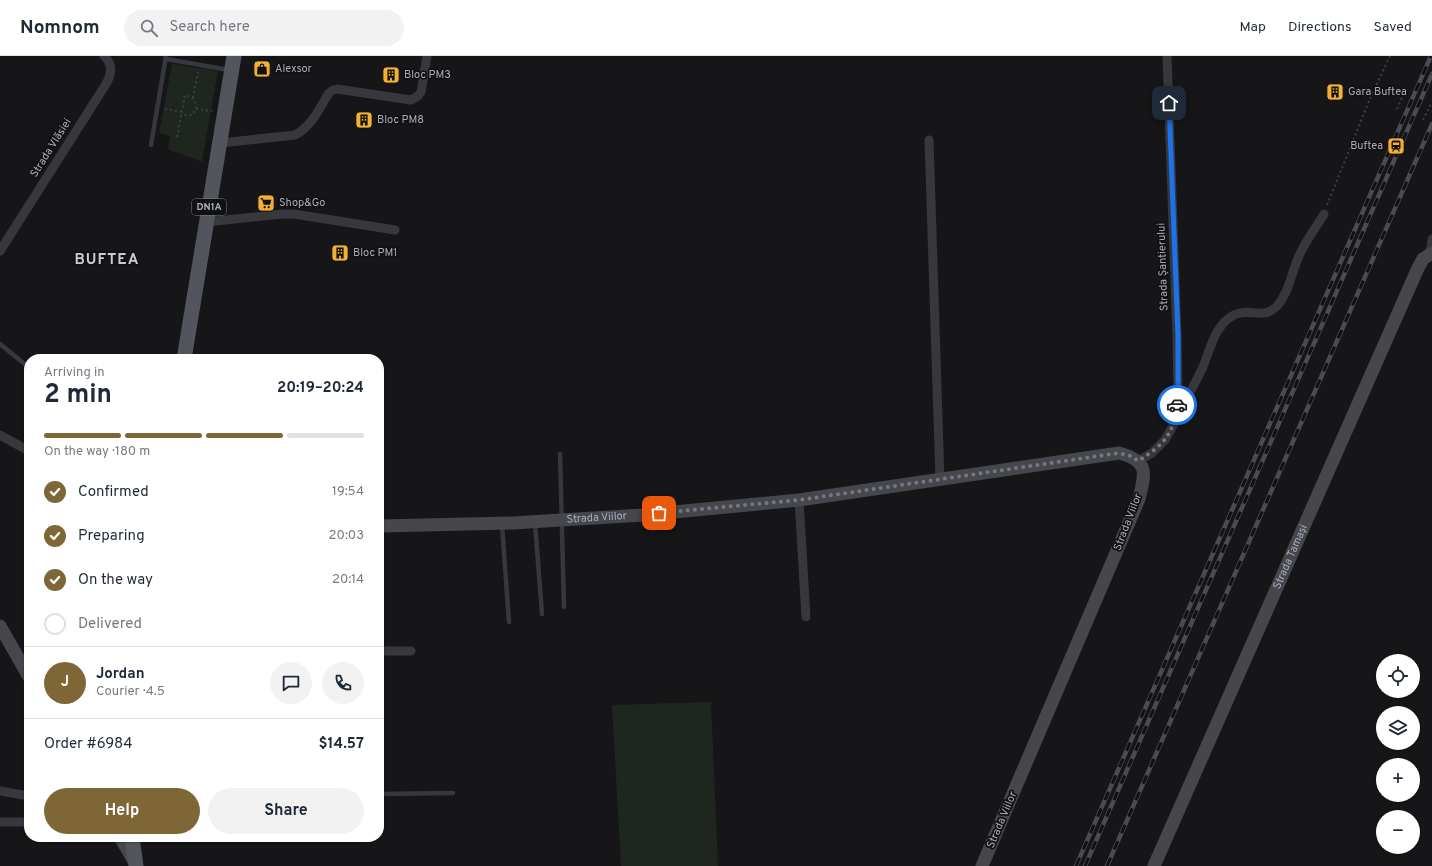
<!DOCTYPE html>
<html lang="en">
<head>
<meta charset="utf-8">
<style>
	body { margin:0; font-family:Overpass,sans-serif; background:#f2f2f3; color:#1f2937; height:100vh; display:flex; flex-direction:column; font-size:15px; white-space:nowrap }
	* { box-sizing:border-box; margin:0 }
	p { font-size:13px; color:#747a83 }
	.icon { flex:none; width:22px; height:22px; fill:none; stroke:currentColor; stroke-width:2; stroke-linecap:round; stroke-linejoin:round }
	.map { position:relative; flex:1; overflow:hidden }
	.sheet { position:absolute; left:24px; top:298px; width:360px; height:488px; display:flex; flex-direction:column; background:#fff; border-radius:16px; box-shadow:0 1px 3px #0004 }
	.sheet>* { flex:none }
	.buttons { position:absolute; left:1376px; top:598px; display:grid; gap:8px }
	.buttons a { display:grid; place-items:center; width:44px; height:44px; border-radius:50%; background:#fff; box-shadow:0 1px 3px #0004; font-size:20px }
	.pin { position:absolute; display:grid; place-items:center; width:34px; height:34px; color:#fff; margin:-17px; border-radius:8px; box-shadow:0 2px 6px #0006 }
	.courier { position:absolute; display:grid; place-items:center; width:40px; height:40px; margin:-20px; border:3px solid #1a73e8; border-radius:50%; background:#fff; color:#222; box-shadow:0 1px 5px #0007 }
	.summary em { font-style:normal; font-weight:700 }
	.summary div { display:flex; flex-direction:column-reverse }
	.summary { display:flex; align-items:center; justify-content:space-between; height:68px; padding:0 20px }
	h1 { font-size:26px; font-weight:700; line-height:30px }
	.bar { display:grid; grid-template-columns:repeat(4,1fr); gap:6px 4px; align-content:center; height:48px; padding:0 20px }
	.bar i { height:5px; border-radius:3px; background:#e0e1e3 }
	.bar .selected { background:#7e6636 }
	.bar p { grid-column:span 4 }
	.line { display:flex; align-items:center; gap:10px; padding:0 20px; border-top:1px solid #e0e1e3 }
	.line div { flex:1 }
	.round { display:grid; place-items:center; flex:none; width:42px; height:42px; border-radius:21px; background:#f2f2f3 }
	ol { padding:0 20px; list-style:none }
	li { display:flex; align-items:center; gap:12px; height:44px }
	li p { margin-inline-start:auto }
	li .icon { padding:4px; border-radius:50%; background:#7e6636; color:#fff; stroke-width:4 }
	li:last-child { color:#747a83 }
	li i { width:22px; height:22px; border:2px solid #e0e1e3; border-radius:50% }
	.action { display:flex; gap:8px; margin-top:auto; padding:8px 20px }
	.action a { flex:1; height:46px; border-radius:24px; background:#7e6636; color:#fff; font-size:16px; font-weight:700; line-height:46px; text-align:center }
	.action a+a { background:#f2f2f3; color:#1f2937 }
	header { display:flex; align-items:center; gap:24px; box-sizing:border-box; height:56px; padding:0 20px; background:#fff; border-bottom:1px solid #e0e1e3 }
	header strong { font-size:19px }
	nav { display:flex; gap:22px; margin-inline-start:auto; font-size:14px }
	.search { width:280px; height:36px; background:#f2f2f3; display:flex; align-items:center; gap:10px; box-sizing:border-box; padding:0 14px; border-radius:22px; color:#747a83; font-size:15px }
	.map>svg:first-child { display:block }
</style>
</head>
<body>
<header>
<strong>Nomnom</strong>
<div class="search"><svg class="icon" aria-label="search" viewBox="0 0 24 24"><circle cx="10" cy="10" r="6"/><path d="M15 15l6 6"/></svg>Search here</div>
<nav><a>Map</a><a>Directions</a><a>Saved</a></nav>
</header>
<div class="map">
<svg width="1432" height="810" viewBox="0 0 1432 810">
	<rect width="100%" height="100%" fill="#161618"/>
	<path fill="#1e261f" d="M172 8 218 15 202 106 168 93 170 80 159 77Z
		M711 646 718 810H621L612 649Z"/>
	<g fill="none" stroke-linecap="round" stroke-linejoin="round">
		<path stroke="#3d3f44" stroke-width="2" stroke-dasharray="2 3" stroke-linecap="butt" d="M193 42 198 16
			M165 53 182 56
			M196 53 212 55
			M1397 53 1406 33
			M1423 64 1432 46
			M177 81 185 39C196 42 201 52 191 59H181
			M1327 149 1371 40 1390 0"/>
		<path stroke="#37383d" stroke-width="4.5" d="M166 3 229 14
			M151 89 166 0
			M0 288 26 309
			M560 398 564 551
			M535 467 542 558
			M502 469 509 566
			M379 738 453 737"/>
		<path stroke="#37383d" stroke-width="9" d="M929 84 940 424
			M220 87 295 79C312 70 319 53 329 37L333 34 337 33 411 44 418 40 421 36 427 0
			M206 166 283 158H294L395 174
			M0 195 106 28C112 18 113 8 104 0
			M1430 198 1432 183
			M1178 360C1186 344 1194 329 1202 313 1210 295 1214 269 1234 259 1249 251 1263 265 1277 250 1290 235 1291 217 1299 200 1305 185 1316 172 1324 158
			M0 379 29 395
			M1138 405 1152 397 1165 384 1174 368 1178 339 1177 280 1167 0
			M799 444 806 561
			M379 595H411
			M0 735 29 740
			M0 766H29"/>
		<g stroke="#45474d" stroke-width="13">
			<path id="s1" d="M379 470 513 467 561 464 643 459 799 444 1119 397C1150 405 1145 418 1139 443L982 810"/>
			<path d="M0 570 29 621"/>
			<path d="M120 781 135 807"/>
			<path id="s2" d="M1154 810 1418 212 1423 203 1432 197"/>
		</g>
		<path stroke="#53555c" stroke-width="15" d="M184 303 234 0
			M132 781 136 810"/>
		<g stroke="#4a4c52" stroke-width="4.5">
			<path id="rail" d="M1076 810 1431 0
				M1085 810 1432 18
				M1107 810 1432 68"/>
		</g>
		<use href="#rail" stroke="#111113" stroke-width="3" stroke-dasharray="9" stroke-linecap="butt"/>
	</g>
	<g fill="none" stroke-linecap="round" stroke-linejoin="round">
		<path stroke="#757880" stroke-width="4" stroke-dasharray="0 7.2" d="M659 457 799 444 1119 397 1131 400 1138 405C1164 389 1173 379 1177 349"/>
		<path stroke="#1a73e8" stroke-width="5" d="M1169 47 1178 280V339L1177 349"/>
	</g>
	<defs>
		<g id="shop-square" transform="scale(0.9)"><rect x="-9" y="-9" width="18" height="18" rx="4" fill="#f2b134" stroke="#111113"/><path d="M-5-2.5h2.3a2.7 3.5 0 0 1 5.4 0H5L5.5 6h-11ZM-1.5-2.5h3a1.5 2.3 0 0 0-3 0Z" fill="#111"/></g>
		<g id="building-square" transform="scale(0.9)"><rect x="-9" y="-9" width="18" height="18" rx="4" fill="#f2b134" stroke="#111113"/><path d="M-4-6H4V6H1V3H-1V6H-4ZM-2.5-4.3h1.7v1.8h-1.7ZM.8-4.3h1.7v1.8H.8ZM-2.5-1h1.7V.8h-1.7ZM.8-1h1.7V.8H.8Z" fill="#111"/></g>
		<g id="station-square" transform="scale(0.9)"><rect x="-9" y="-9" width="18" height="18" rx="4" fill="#f2b134" stroke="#111113"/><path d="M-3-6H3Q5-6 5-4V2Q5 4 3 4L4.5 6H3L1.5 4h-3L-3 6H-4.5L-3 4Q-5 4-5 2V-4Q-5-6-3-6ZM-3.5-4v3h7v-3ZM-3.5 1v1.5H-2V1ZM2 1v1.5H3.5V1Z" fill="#111"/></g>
		<g id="supermarket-square" transform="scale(0.9)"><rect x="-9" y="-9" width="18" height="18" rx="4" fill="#f2b134" stroke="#111113"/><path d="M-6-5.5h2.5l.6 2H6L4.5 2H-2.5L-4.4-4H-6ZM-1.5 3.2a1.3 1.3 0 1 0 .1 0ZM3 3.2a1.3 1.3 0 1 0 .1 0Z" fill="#111"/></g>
	</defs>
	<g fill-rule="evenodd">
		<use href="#shop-square" x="262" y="13"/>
		<use href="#building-square" x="391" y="19"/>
		<use href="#building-square" x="1335" y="36"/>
		<use href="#building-square" x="364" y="64"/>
		<use href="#station-square" x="1396" y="90"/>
		<use href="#supermarket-square" x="266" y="147"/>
		<use href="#building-square" x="340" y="197"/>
	</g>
	<g text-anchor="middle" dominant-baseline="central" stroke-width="3.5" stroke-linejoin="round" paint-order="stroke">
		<rect fill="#111113" stroke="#7b7e86" stroke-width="1" x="192" y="143" width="34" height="16" rx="3"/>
		<g font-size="10" font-weight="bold" fill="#a8adb8">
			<text x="209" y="151">DN1A</text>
		</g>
		<g font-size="11" fill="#a8adb8" stroke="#111113" text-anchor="start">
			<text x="275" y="13">Alexsor</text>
			<text x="404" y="19">Bloc PM3</text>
			<text x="1348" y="36">Gara Buftea</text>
			<text x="377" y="64">Bloc PM8</text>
			<text x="1383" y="90" text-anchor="end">Buftea</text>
			<text x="279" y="147">Shop&amp;Go</text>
			<text x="353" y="197">Bloc PM1</text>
		</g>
		<g font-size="11" fill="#a8adb8" stroke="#111113">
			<text transform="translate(51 92) rotate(-58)">Strada Vlăsiei</text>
			<text transform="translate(1163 211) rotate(-92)">Strada Șantierului</text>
			<text stroke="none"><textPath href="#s1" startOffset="218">Strada Viilor</textPath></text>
			<text transform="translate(1128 466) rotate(-69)">Strada Viilor</text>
			<text stroke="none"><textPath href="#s2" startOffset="338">Strada Tamași</textPath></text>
			<text transform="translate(1002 764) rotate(-67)">Strada Viilor</text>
		</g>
		<g font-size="15" font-weight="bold" letter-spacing="1" fill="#c9ccd4" stroke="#111113">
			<text x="107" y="204">BUFTEA</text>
		</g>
	</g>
</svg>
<div class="buttons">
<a><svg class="icon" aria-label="locate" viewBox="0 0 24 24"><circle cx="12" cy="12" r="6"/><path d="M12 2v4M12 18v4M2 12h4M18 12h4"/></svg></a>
<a><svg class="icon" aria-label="layers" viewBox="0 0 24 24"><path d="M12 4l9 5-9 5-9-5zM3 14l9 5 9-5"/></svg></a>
<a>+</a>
<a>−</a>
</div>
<div class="pin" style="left:659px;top:457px;background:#ea580c"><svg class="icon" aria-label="bag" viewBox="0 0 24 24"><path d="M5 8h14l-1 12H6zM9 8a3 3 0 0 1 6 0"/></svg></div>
<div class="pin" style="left:1169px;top:47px;background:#1f2937"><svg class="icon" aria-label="home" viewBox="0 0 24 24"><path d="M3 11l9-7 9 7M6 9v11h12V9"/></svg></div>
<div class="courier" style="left:1177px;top:349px"><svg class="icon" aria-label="car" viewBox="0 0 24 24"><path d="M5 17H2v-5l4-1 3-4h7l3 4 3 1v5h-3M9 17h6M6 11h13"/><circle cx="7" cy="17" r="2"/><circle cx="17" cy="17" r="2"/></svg></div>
<section class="sheet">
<div class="summary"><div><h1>2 min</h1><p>Arriving in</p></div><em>20:19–20:24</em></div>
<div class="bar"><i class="selected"></i><i class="selected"></i><i class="selected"></i><i></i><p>On the way · 180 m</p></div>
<ol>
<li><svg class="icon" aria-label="check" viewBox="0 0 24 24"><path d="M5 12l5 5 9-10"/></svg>Confirmed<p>19:54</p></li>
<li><svg class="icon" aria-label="check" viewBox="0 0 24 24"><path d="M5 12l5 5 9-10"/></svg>Preparing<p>20:03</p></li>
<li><svg class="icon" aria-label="check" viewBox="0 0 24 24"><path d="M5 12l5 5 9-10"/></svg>On the way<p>20:14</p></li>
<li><i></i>Delivered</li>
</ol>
<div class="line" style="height:72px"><b class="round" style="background:#7e6636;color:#fff">J</b><div><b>Jordan</b><p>Courier · 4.5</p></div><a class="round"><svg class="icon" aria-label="chat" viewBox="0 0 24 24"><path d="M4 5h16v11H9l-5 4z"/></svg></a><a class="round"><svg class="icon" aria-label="phone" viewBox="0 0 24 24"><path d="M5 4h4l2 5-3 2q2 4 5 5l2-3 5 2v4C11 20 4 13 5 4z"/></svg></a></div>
<div class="line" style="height:52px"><div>Order #6984</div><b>$14.57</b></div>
<div class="action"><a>Help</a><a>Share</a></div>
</section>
</div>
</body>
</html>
